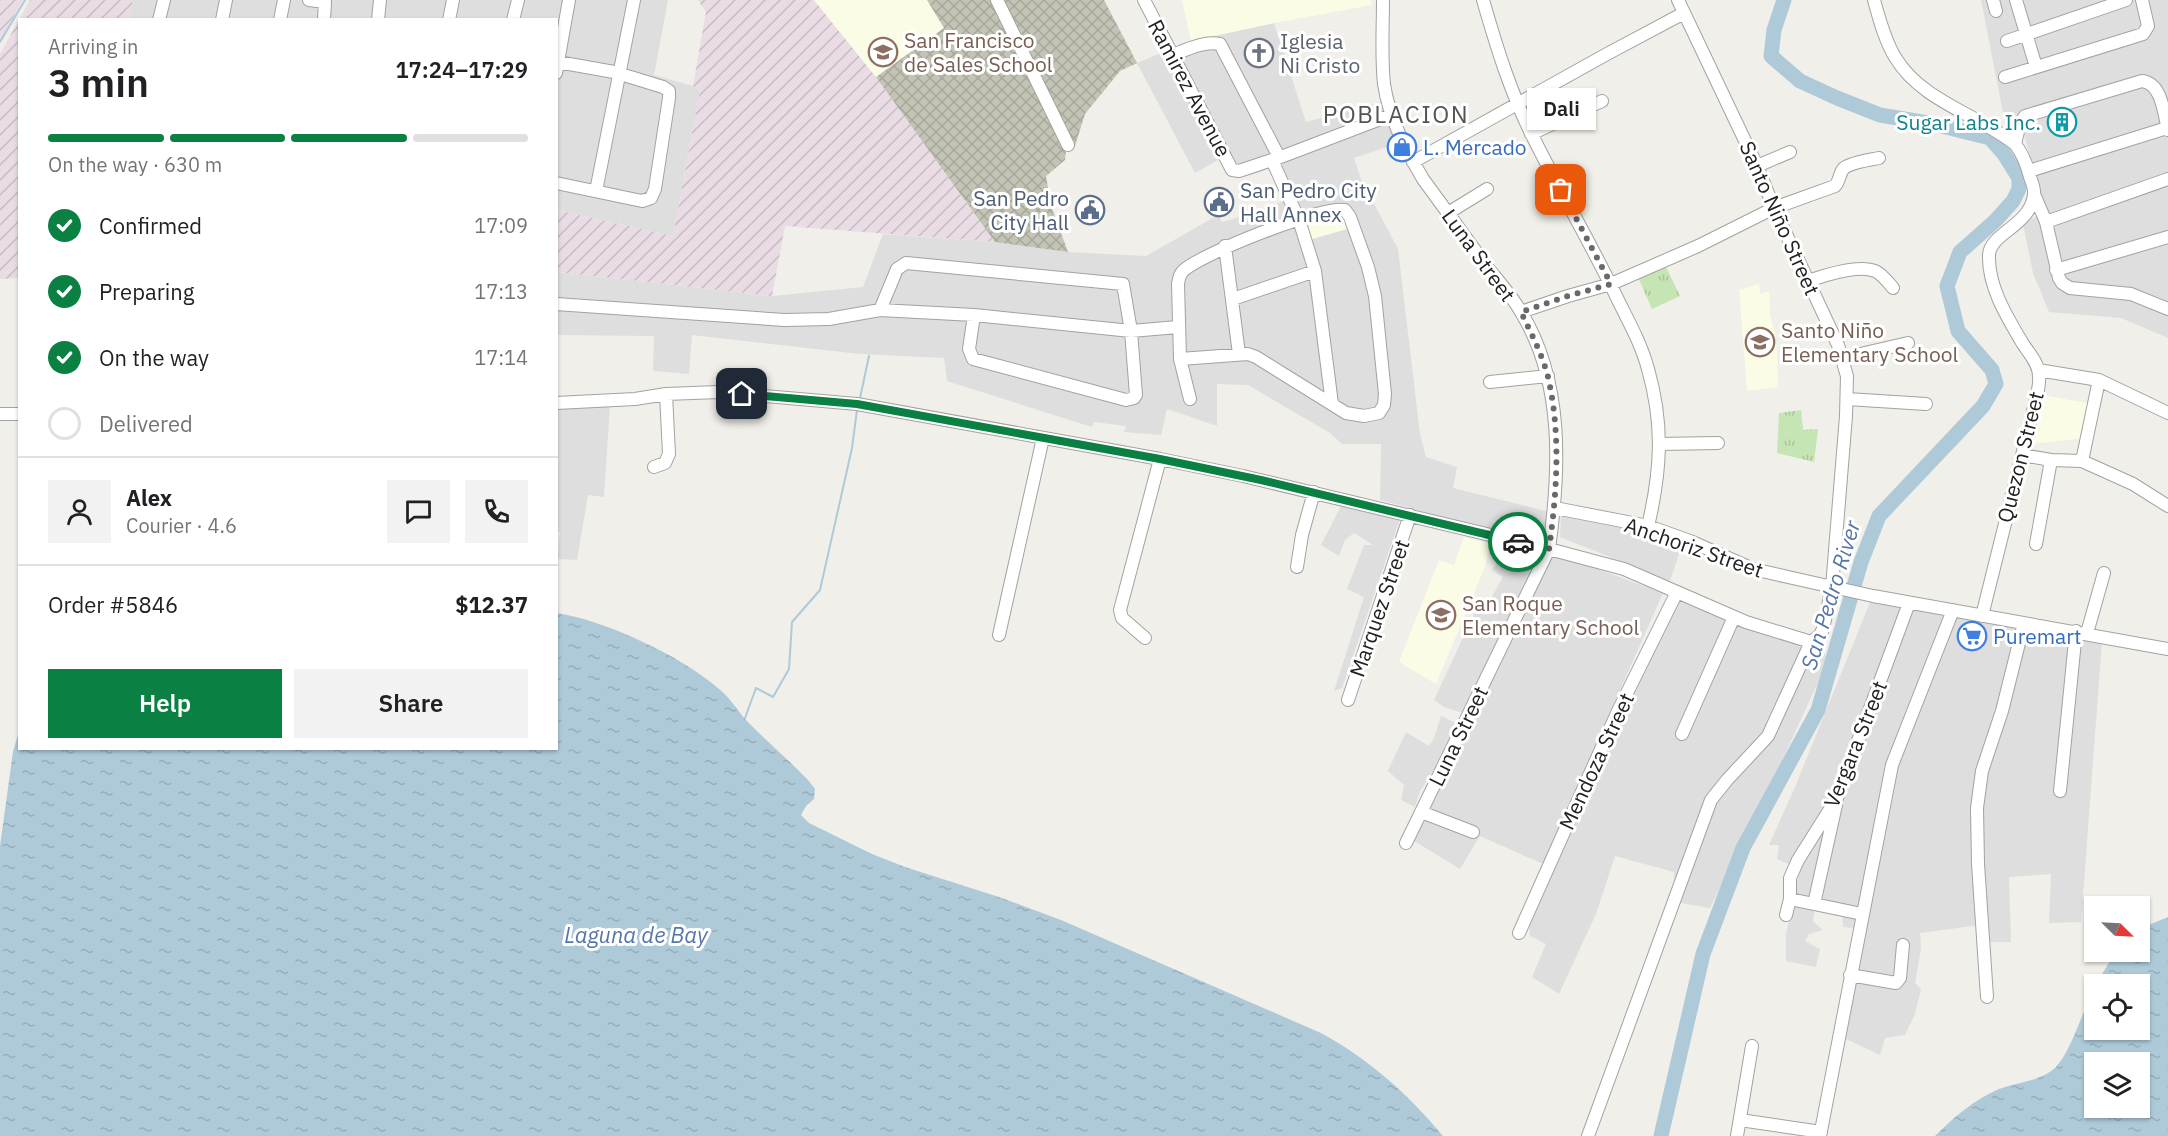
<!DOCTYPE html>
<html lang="en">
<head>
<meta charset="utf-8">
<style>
	body { margin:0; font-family:"IBM Plex Sans",sans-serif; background:#f2f2f2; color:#202124; height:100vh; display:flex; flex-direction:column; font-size:22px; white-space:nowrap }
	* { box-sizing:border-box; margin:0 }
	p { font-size:20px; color:#757577 }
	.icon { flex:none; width:33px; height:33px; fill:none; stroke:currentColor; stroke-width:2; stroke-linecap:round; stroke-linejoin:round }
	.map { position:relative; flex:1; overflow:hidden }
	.drawer { position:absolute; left:18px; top:18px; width:540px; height:732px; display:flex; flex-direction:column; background:#fff; border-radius:0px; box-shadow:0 2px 4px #0004 }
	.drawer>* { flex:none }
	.needle { width:39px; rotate:114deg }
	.buttons { position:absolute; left:2084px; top:896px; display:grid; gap:12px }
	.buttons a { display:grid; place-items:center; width:66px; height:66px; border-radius:0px; background:#fff; box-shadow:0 2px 4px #0004; font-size:30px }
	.pin { position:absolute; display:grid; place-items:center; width:51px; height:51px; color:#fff; margin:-26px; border-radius:12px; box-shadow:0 3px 9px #0006 }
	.courier { position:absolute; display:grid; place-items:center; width:60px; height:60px; margin:-30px; border:4px solid #0b8043; border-radius:50%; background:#fff; color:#222; box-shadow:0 2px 8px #0007 }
	.bubble { position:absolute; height:42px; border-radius:0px; background:#fff; box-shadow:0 2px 4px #0004; font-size:20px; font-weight:600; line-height:42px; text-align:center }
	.overview em { font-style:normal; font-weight:600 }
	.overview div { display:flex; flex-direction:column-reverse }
	.overview { display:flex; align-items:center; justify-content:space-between; height:102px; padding:0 30px }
	h1 { font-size:39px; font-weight:600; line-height:45px }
	.bar { display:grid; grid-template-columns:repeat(4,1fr); gap:9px 6px; align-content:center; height:72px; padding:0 30px }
	.bar i { height:8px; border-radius:4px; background:#e0e0e0 }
	.bar .current { background:#0b8043 }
	.bar p { grid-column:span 4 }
	.line { display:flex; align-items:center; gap:15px; padding:0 30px; border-top:2px solid #e0e0e0 }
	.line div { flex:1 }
	.round { display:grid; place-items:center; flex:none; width:63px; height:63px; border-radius:0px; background:#f2f2f2 }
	ol { padding:0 30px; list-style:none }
	li { display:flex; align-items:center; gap:18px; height:66px }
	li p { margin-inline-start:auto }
	li .icon { padding:6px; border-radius:50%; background:#0b8043; color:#fff; stroke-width:4 }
	li:last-child { color:#757577 }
	li i { width:33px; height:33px; border:3px solid #e0e0e0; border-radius:50% }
	.action { display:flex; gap:12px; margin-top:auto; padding:12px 30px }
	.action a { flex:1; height:69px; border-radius:0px; background:#0b8043; color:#fff; font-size:24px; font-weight:600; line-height:69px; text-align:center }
	.action a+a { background:#f2f2f2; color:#202124 }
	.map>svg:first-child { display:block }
</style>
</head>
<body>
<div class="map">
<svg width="2168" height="1136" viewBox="0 0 2168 1136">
	<defs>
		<pattern id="industrial-furrows" width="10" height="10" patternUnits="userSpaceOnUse" patternTransform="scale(1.5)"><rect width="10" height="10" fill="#e9dce5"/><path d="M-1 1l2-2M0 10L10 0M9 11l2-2" fill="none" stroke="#c8bcc4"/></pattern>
		<pattern id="construction-cross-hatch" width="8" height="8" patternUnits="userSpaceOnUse" patternTransform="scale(1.5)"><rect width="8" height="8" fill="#c3c4b5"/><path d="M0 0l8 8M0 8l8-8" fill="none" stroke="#a7a89b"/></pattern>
		<pattern id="grass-tufts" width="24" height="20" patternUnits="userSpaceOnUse" patternTransform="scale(1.5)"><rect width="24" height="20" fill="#c6e5b4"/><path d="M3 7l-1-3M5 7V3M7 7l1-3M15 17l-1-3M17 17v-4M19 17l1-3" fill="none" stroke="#aac49a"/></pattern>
		<pattern id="water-ripples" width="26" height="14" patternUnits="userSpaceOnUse" patternTransform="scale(1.5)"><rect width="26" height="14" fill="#aecad9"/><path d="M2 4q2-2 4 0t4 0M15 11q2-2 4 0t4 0" fill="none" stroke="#95adba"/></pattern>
	</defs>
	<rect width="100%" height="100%" fill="#f0efe9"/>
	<path fill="#dfdede" d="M133 0H668L654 75 693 86 700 91 673 236 557 210 556 20H129Z
		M1981 0H2168V338L2121 318 2049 312 2033 273 2023 224 2045 211 2022 127 2007 133Z
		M1274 23 1306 122 1381 102 1396 144 1354 158 1361 179 1398 249 1420 434 1426 457 1457 467 1453 488 1550 512 1545 544 1380 500 1381 444H1342L1330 433 1248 385 1217 384V426L1167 409 1161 435 1124 432 1126 426 1094 422 1092 427 947 381 944 358 860 354 692 335 689 374 653 371 654 336 557 335V272L772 296 863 287 883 234 995 242 1068 252 1146 256 1218 215 1222 222 1251 214 1284 201 1269 167 1233 176 1222 158 1195 173 1137 63 1193 40Z
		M556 405H610L604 497 588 495 577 560 557 559 560 532 556 531Z
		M1342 504 1401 516 1342 688 1334 691 1364 597 1347 589 1364 545H1373L1354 533 1345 540 1339 556 1321 545Z
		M1561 514 1626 526 1682 545 1670 581 1560 537Z
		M1494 546 1537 552 1536 564 1463 713 1444 707 1434 700 1476 610 1486 607 1503 577 1492 570 1497 563 1492 558Z
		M1554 553 1663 593 1543 864 1480 836 1460 869 1411 839Z
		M1677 599 1826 655 1820 678 1768 791 1710 908 1675 902 1674 872 1615 856 1596 914 1559 994 1532 977 1546 944 1530 936 1529 920Z
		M1871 600 1948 614 1887 765 1864 889 1854 928 1843 927 1842 913 1815 907 1813 921 1823 930 1809 934 1805 941 1820 949 1816 967 1786 961V934L1800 869 1777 859 1779 845H1769L1795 787Z
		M1956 616 2102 642 2081 922 2049 923 2051 874 2009 877 2011 942H1982L1980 925 1920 933 1921 949 1915 983 1921 989 1915 1014 1905 1035 1885 1038 1880 1055 1844 1038 1896 762Z
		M1441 716 1458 724 1437 765 1420 791 1415 807 1401 800 1404 785 1388 771 1406 732 1429 746 1434 738Z"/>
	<path fill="url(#industrial-furrows)" d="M0 0H23L0 41Z
		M30 0H133L129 19 20 20 19 278 0 279V54Z
		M698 0H814L876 77 995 242 785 226 772 296 557 272V210L673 236 700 91 693 86 706 12Z"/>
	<path fill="#fafce6" d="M814 0H927L944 28 876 77Z
		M1182 0H1371L1372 5 1274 23 1191 41Z
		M1341 211 1347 229 1309 240 1304 221Z
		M1759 284 1760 294 1769 291 1770 315 1775 332 1777 352 1778 387 1747 391 1739 290Z
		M2042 395 2092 404 2085 438 2031 444Z
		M1464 537 1490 544 1485 567 1436 684 1399 662 1439 560 1454 565Z"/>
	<path fill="url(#construction-cross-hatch)" d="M927 0H1104L1137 63 1120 71 1085 114 1075 146 1066 150 1065 160 1046 176 1051 206 1068 252 995 242 876 77 944 28Z"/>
	<path fill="url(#grass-tufts)" d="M1664 263 1680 296 1652 309 1637 275Z
		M1801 410 1803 430 1818 429 1814 462 1777 453 1779 413Z"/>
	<path fill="url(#water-ripples)" fill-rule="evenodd" d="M557 613C604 620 681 656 718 688 729 697 736 708 745 719 765 740 788 759 808 780L815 789 814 799 806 806 801 815 809 823 872 854 905 867 999 897 1061 920 1321 1033C1369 1059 1408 1094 1443 1136H0V846L13 752 19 731 20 748H556Z
		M2168 917V1136H1935C1953 1118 1975 1099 1999 1089 2017 1082 2039 1082 2055 1068 2071 1052 2083 1010 2094 988V1029H2139V984H2096L2116 951H2139V929ZM2094 1062H2139V1107H2094Z"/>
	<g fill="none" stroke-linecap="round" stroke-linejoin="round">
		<path stroke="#aecad9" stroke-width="2" d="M0 42 25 0
			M860 398 869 356
			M745 718 756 688 773 697 789 669 792 622 820 590 852 448 857 410"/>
		<path stroke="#aecad9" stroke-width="15" d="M1661 1136 1703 954 1743 848 1818 710 1861 562 1879 516 1983 406 1996 384 1992 370 1958 331 1947 286 1960 252 1996 220 2013 201 2019 189V178L2004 154 1990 138 1934 124 1880 115 1837 98 1800 81 1771 56 1774 30 1784 0"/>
		<g stroke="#a2a2a2" stroke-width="14">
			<path id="minor" d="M309 0 325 2 324 20
				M997 0 1068 145
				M1144 0 1232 170 1239 171 1272 160 1299 220 1315 271 1332 404
				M1383 0C1383 28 1381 56 1384 84 1389 118 1406 150 1423 179 1445 209 1466 238 1488 268 1499 282 1512 296 1521 312 1564 382 1560 470 1549 549L1406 843
				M1483 0C1496 45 1510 91 1531 133 1559 190 1592 245 1619 302 1630 324 1642 346 1648 369 1664 425 1661 471 1648 526
				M1874 0C1879 18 1885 41 1895 57 1921 101 1977 114 2015 144 2023 154 2027 165 2030 177 2032 182 2035 190 2034 195 2030 226 1990 233 1989 255 1988 287 2007 317 2023 344 2029 353 2039 364 2039 376 2040 385 2037 395 2035 403L1982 616
				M1993 0 1996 11
				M2016 0 2036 67
				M159 20 164 0
				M222 20 226 0
				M280 20 284 0
				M378 20 380 0
				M449 20 453 0
				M513 20 518 0
				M2007 41 2126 0
				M1173 55C1188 49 1204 41 1220 44L1279 157
				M556 73 569 0
				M2005 77 2143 34 2148 26 2142 0
				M1531 134 1602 101
				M2015 144 2020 123 2025 116 2142 81C2162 83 2164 114 2168 130
				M1273 160 1391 115
				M1413 162 1607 54 1684 13
				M1757 166 1790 152
				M2029 171 2167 128
				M556 183 642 201 651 198 655 189 669 98V91L663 87 614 72 558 62
				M596 191 634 0
				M2034 194 2046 222 2059 278 2062 283 2070 288 2131 294 2168 309
				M1448 213 1487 189
				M2046 222 2168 179
				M1225 246 1239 354
				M2056 270 2168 237
				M1808 281C1825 275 1858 264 1875 271 1882 274 1888 282 1893 288
				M1233 299 1315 271
				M556 304 784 320 829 319 880 310 974 315 1131 331 1178 327
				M880 310 897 269 906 263 1123 284 1131 331 1136 395 1134 398 1126 400 973 359 969 349 974 315
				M1521 312 1568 296 1611 284 1698 246 1774 208 1835 186C1840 181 1839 173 1844 168 1852 162 1869 160 1879 158
				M1843 358 1908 343
				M1180 359 1248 354 1256 357 1346 413 1364 416 1379 413 1384 405 1385 394 1375 296 1368 267 1350 217 1345 210C1324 205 1200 254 1183 271 1179 275 1179 279 1178 284L1180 359 1190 399
				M2038 370 2099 380
				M1490 382 1548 376
				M1847 399 1926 404
				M556 403 635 399 666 394 719 392 857 404 1160 459 1243 476 1549 549 1624 569 1746 622 1811 642
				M0 414H20
				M1659 444 1718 443
				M2022 455 2051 460 2082 461 2133 484 2168 506
				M2082 461 2099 380 2168 413
				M654 467 665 463 669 454 666 394
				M1555 508 1648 526 1690 541 1753 569 1788 577 1873 596 2168 649
				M2036 544 2051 460
				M1297 567 1302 535 1314 492
				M2087 633 2104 573
				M999 635 1043 438
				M1145 638 1122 618 1120 610 1160 459
				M1348 700 1410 515
				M1682 734 1734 617
				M2060 791 2076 631
				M1421 812 1473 832
				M1790 899 1862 914
				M1814 904 1836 805
				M1786 915 1790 899V878L1798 860 1837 798 1909 603
				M1519 933 1618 711 1677 592
				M1850 975 1896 983 1900 978 1903 945
				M1987 997 1978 864 1977 808 1982 771 2002 711 2024 623
				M1740 1120 1821 1132
				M1588 1136 1711 800 1727 780 1768 736 1811 642 1820 635 1823 629 1832 587 1846 416 1847 376 1838 345 1774 208 1757 166 1678 0
				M1737 1136 1752 1046
				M1820 1136 1892 765 1953 610"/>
		</g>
		<use href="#minor" stroke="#fff" stroke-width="12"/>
	</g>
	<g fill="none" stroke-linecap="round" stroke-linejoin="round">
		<path stroke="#696967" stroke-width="6" stroke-dasharray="0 10.8" d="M1518 542 1549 549C1557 492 1561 433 1548 377 1542 354 1531 333 1521 312L1568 296 1611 284 1561 190"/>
		<path stroke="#0b8043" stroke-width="8" d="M742 394 857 404 1160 459 1261 480 1518 542"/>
	</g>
	<defs>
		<g id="school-ring" transform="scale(1.5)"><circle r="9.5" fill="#fff" stroke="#8d6e63" stroke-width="1.5"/><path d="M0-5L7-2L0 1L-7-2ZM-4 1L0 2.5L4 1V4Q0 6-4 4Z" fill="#8d6e63"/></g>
		<g id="church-ring" transform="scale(1.5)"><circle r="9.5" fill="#fff" stroke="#6b7280" stroke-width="1.5"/><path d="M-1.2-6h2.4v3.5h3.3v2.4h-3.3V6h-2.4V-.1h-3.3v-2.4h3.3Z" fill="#6b7280"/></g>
		<g id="building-ring" transform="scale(1.5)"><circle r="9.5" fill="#fff" stroke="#0f9aa8" stroke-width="1.5"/><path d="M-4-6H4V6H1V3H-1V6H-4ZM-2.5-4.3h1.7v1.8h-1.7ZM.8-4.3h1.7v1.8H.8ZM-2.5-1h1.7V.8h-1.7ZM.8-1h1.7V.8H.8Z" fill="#0f9aa8"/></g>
		<g id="shop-ring" transform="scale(1.5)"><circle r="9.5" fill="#fff" stroke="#3f7fe0" stroke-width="1.5"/><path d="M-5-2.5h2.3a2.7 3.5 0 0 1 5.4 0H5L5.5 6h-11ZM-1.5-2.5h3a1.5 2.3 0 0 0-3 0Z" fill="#3f7fe0"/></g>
		<g id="civic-ring" transform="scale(1.5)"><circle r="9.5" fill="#fff" stroke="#5c6f8a" stroke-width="1.5"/><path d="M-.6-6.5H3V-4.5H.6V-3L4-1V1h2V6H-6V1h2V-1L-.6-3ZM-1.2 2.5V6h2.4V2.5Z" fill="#5c6f8a"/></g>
		<g id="supermarket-ring" transform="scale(1.5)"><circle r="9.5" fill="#fff" stroke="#3f7fe0" stroke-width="1.5"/><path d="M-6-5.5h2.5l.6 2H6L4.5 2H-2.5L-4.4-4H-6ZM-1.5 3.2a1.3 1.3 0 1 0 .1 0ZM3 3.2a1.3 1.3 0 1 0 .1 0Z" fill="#3f7fe0"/></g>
	</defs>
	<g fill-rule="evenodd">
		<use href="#school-ring" x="883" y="52"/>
		<use href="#church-ring" x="1259" y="53"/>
		<use href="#building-ring" x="2062" y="122"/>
		<use href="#shop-ring" x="1402" y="147"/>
		<use href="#civic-ring" x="1219" y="202"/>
		<use href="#civic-ring" x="1090" y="210"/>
		<use href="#school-ring" x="1760" y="342"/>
		<use href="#school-ring" x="1441" y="615"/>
		<use href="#supermarket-ring" x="1972" y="636"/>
	</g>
	<g text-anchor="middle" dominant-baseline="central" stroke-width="6" stroke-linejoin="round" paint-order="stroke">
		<g font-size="21" fill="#785e54" stroke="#fff" text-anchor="start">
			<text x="904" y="40">San Francisco<tspan x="904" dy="24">de Sales School</tspan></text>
			<text x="1781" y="330">Santo Niño<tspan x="1781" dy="24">Elementary School</tspan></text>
			<text x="1462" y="603">San Roque<tspan x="1462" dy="24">Elementary School</tspan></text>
		</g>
		<g font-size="21" fill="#5b616d" stroke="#fff" text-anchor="start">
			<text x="1280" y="41">Iglesia<tspan x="1280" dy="24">Ni Cristo</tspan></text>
		</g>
		<g font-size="21" fill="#212121" stroke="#fff">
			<text transform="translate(1190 88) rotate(62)">Ramirez Avenue</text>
			<text transform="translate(1780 218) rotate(66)">Santo Niño Street</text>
			<text transform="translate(1479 255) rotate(54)">Luna Street</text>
			<text transform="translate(2020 457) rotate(-76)">Quezon Street</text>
			<text transform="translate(1694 547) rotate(19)">Anchoriz Street</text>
			<text transform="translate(1379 608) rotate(-71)">Marquez Street</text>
			<text transform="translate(1458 736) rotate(-64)">Luna Street</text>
			<text transform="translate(1855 744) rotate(-68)">Vergara Street</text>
			<text transform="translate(1596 761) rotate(-65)">Mendoza Street</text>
		</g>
		<g font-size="21" fill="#0d838f" stroke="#fff" text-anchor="end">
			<text x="2041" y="122">Sugar Labs Inc.</text>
		</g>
		<g font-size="21" fill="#366cbe" stroke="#fff" text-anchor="start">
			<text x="1423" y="147">L. Mercado</text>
			<text x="1993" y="636">Puremart</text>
		</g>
		<g font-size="21" fill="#4e5e75" stroke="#fff" text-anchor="start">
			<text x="1240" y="190">San Pedro City<tspan x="1240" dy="24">Hall Annex</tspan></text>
			<text x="1069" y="198" text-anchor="end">San Pedro<tspan x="1069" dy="24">City Hall</tspan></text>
		</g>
		<g font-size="22" font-style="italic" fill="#5675a8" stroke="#fff">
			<text transform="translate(1830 595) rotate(-73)">San Pedro River</text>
			<text x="636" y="934">Laguna de Bay</text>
		</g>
		<g font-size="24" letter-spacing="1.5" fill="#545454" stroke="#fff">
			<text x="1396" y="114">POBLACION</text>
		</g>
	</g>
</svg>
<div class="buttons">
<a><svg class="needle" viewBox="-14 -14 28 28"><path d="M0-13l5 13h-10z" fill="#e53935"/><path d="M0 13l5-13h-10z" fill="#757577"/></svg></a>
<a><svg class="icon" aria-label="locate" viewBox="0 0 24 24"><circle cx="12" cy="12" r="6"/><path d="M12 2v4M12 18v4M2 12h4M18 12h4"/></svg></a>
<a><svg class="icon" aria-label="layers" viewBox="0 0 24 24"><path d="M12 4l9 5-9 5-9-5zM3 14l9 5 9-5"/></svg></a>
</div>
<div class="pin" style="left:1561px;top:190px;background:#ea580c"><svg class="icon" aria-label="bag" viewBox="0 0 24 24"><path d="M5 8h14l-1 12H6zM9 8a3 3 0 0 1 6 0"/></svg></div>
<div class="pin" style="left:742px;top:394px;background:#1f2937"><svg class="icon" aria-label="home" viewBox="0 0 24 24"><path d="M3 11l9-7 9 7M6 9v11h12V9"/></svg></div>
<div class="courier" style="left:1518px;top:542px"><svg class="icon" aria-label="car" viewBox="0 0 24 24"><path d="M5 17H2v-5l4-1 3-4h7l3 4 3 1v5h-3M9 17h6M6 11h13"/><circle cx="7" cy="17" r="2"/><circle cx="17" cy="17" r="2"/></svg></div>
<div class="bubble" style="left:1527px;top:88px;width:69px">Dali</div>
<section class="drawer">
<div class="overview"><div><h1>3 min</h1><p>Arriving in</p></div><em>17:24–17:29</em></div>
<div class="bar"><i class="current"></i><i class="current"></i><i class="current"></i><i></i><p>On the way · 630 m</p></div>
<ol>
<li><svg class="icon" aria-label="check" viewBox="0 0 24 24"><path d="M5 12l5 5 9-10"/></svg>Confirmed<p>17:09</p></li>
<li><svg class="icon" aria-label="check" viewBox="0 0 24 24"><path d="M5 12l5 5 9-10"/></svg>Preparing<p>17:13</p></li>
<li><svg class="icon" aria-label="check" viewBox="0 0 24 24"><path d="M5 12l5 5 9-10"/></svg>On the way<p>17:14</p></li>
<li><i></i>Delivered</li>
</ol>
<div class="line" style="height:108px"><a class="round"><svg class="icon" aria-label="person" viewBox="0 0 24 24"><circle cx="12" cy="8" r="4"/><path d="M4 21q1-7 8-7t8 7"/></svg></a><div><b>Alex</b><p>Courier · 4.6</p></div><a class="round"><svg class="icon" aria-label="chat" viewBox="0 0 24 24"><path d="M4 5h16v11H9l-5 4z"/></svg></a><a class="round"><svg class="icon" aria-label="phone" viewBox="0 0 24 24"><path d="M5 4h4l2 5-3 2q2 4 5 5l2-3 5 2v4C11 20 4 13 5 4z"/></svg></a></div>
<div class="line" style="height:78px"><div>Order #5846</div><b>$12.37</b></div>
<div class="action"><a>Help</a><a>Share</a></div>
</section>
</div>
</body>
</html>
